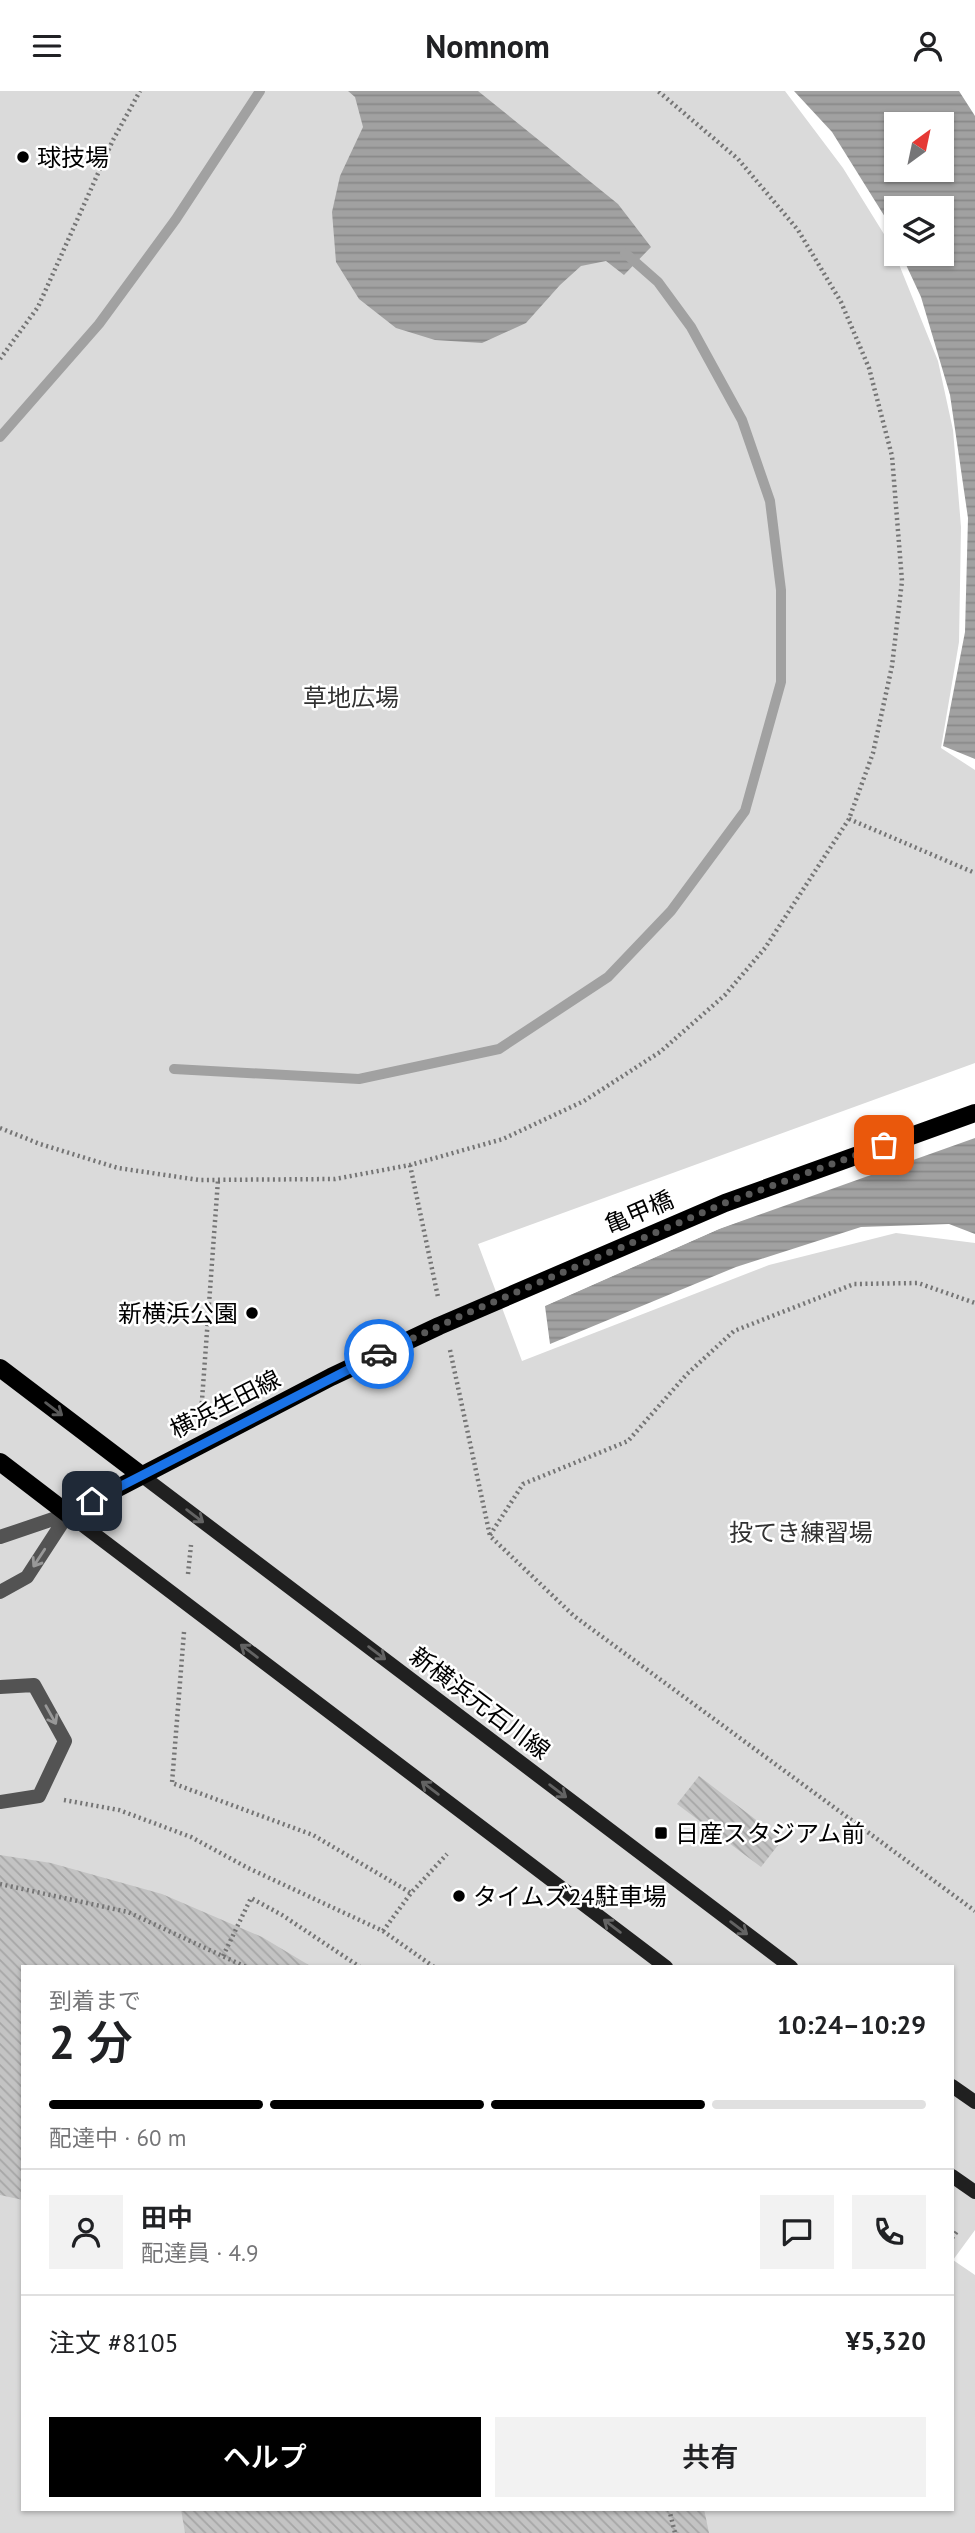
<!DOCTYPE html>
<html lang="ja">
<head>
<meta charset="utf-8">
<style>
	body { margin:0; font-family:"PT Sans","Noto Sans JP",sans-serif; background:#f2f2f2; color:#202124; height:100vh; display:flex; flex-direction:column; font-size:26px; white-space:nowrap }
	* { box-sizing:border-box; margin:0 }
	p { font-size:23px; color:#757577 }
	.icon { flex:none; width:38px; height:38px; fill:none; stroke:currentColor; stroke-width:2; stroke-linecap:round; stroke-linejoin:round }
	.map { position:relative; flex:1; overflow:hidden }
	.side { position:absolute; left:21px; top:1874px; width:933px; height:546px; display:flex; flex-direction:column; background:#fff; border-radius:0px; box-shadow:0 2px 5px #0004 }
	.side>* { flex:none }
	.needle { width:46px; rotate:33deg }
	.buttons { position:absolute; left:884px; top:21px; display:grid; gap:14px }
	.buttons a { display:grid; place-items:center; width:70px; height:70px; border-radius:0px; background:#fff; box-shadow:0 2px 5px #0004; font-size:35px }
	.pin { position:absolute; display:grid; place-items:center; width:60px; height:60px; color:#fff; margin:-30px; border-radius:14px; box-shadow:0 4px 10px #0006 }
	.courier { position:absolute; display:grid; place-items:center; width:70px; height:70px; margin:-35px; border:5px solid #1a73e8; border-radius:50%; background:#fff; color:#222; box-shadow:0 2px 9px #0007 }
	.summary em { font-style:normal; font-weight:600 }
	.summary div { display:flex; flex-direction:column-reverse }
	.summary { display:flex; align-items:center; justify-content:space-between; height:119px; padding:0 28px }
	h1 { font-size:46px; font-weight:600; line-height:52px }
	.bar { display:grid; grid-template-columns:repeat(4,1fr); gap:10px 7px; align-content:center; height:84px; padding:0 28px }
	.bar i { height:9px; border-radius:5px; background:#e0e0e0 }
	.bar .selected { background:#000 }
	.bar p { grid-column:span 4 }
	.line { display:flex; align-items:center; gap:18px; padding:0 28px; border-top:2px solid #e0e0e0 }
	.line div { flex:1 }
	.round { display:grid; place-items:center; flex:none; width:74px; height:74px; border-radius:0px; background:#f2f2f2 }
	.cta { display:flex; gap:14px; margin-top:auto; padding:14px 28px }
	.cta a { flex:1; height:80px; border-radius:0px; background:#000; color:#fff; font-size:28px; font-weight:600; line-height:80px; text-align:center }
	.cta a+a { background:#f2f2f2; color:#202124 }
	header { display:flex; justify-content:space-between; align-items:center; height:91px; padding:0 28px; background:#fff; font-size:32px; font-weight:600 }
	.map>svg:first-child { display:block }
</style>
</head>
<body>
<header><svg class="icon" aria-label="menu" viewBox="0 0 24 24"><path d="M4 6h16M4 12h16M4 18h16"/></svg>Nomnom<svg class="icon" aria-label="person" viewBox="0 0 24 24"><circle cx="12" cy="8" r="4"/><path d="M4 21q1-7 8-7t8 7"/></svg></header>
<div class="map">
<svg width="975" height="2442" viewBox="0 0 975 2442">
	<defs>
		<pattern id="water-rules" width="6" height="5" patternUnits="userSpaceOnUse" patternTransform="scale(1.75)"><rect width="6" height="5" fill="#a1a1a1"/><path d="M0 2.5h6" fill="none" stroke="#898989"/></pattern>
		<pattern id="building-back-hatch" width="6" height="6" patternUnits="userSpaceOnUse" patternTransform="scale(1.75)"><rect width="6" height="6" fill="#c3c3c3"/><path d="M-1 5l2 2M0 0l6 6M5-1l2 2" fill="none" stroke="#a6a6a6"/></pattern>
	</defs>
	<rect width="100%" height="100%" fill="#fff"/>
	<path fill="#dadada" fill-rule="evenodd" d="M0 0H785L843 77 892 156 938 270 953 339 961 436 959 551 941 657 975 679V972L478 1153 522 1270 769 1174 896 1142 975 1152V2139L953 2169 975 2184V2442H0ZM23 1876H952V2418H23Z"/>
	<path fill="url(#water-rules)" fill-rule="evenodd" d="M348 0H478L618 113 651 156 624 184 606 170 581 175 560 194 526 232 482 252 435 249 396 237 359 208 336 171 332 121 340 85 363 36 355 6Z
		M794 0H959L975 25V668L943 655 965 541 968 427 950 304 921 206 901 163H942V117H896V151L885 126 832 41ZM896 33H942V79H896Z
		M975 1047V1143L949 1133 861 1136 736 1176 550 1253 545 1215 719 1138Z"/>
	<path fill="#fff" d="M975 1044 721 1137 542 1216 544 1212 718 1135Z"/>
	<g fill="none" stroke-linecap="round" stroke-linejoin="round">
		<path stroke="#a1a1a1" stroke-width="10" d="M0 346 99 233 176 128 260 0
			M174 978 359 988 499 958 608 886 671 820 745 720 781 591V499L770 410 742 329 691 236 658 191 625 162"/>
	</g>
	<path fill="url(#building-back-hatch)" d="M699 1685 782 1749 761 1776 677 1713Z
		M0 1764 51 1772 162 1803 262 1846 312 1876H23V2109L0 2104Z
		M181 2418H704L709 2442H185Z"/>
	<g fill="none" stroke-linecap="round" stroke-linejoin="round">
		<path stroke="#757575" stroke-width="4.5" stroke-dasharray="2 3.5" stroke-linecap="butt" d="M0 268 38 216 113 49 140 0
			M849 728 975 782
			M0 1037 40 1053 118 1077 199 1089 335 1088 410 1074 503 1048 584 1010 660 961 725 904 765 857 849 728 873 662 892 575 902 490 892 365 869 277 841 211 798 139 738 68 658 0
			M410 1074 438 1206
			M450 1259 490 1445 574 1525 975 1820
			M201 1323 218 1089
			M490 1444 523 1393 628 1350 687 1283 734 1240 854 1193 918 1192 975 1212
			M188 1483 191 1454
			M184 1541 172 1692 313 1744 411 1802
			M64 1709 119 1719 191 1746 248 1777 383 1840 434 1876
			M0 1793 128 1821 246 1876
			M383 1840 411 1802 447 1763
			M223 1865 251 1807 282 1824 360 1876
			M952 2147 958 2139
			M669 2418 675 2442"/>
		<path stroke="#535353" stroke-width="14" d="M0 1596 34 1594 65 1650 39 1705 0 1711"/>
		<path stroke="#535353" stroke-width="14" d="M0 1446 68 1423
			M0 1501 27 1486 68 1423"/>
		<path stroke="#202020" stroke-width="14" d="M141 1384 791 1876
			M68 1423 666 1876
			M952 1995 975 2011
			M952 2085 975 2101"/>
		<path stroke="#000" stroke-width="18" d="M0 1277 141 1384
			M0 1371 68 1423 331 1286 439 1235 725 1112 975 1022"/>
	</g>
	<defs><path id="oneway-shaft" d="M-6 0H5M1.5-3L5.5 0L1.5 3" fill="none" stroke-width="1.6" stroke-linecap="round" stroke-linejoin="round" transform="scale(1.75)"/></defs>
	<use stroke="#595959" href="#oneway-shaft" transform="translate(54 1318) rotate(37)"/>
	<g stroke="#636363">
		<use href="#oneway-shaft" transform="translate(195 1425) rotate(37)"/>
		<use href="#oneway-shaft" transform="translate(249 1560) rotate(-143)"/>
		<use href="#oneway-shaft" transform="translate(377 1562) rotate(37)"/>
		<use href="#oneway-shaft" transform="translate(430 1697) rotate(-143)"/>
		<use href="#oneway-shaft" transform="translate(558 1700) rotate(37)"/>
		<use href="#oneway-shaft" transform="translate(612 1835) rotate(-143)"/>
		<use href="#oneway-shaft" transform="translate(739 1837) rotate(37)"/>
	</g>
	<g stroke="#989898">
		<use href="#oneway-shaft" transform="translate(39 1467) rotate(123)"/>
		<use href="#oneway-shaft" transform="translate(51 1624) rotate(61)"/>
	</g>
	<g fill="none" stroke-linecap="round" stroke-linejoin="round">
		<path stroke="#595959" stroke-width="7" stroke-dasharray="0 12.6" d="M379 1263 463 1224 725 1112 884 1054"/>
		<path stroke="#1a73e8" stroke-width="9" d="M92 1410 379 1263"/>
	</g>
	<g fill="#000" stroke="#fff" stroke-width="2.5">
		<circle cx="23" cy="66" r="7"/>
		<circle cx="252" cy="1222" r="7"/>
		<rect x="654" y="1735" width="14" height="14" rx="3.5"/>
		<circle cx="459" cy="1805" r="7"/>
	</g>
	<g text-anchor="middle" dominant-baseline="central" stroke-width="5" stroke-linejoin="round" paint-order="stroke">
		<g font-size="24" fill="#000" stroke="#fff" text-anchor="start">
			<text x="37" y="66">球技場</text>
			<text x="238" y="1222" text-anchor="end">新横浜公園</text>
			<text x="675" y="1742">日産スタジアム前</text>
			<text x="473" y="1805">タイムズ24駐車場</text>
		</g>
		<g font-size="24" fill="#313131" stroke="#fff">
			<text x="351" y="606">草地広場</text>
			<text x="801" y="1441">投てき練習場</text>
		</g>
		<g font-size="24" fill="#000" stroke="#fff">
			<text transform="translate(639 1121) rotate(-23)">亀甲橋</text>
			<text transform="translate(225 1313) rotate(-27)">横浜生田線</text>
			<text transform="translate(480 1612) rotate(37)">新横浜元石川線</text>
		</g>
	</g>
</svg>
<div class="buttons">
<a><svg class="needle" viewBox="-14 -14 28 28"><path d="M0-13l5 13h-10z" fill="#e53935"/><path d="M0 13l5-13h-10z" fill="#757577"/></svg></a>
<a><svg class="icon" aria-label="layers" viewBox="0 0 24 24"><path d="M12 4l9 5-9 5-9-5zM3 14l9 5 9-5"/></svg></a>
</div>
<div class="pin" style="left:884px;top:1054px;background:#ea580c"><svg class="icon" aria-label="bag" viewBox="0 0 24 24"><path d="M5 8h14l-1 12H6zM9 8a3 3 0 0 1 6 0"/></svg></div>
<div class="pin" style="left:92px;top:1410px;background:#1f2937"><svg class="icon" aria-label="home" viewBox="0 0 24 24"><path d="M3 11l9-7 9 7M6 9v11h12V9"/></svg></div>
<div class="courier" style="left:379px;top:1263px"><svg class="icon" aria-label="car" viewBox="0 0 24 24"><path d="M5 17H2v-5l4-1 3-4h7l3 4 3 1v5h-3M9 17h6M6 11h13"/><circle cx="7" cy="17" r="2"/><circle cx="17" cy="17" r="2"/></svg></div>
<section class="side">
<div class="summary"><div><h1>2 分</h1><p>到着まで</p></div><em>10:24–10:29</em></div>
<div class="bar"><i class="selected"></i><i class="selected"></i><i class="selected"></i><i></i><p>配達中 · 60 m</p></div>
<div class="line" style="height:126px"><a class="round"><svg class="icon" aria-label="person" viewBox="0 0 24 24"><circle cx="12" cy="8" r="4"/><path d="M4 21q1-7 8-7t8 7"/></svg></a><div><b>田中</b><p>配達員 · 4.9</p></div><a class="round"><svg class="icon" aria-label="chat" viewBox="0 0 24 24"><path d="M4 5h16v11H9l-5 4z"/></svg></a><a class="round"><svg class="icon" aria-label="phone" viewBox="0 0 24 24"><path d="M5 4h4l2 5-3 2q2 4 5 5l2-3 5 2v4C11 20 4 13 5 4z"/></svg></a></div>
<div class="line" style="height:91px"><div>注文 #8105</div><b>¥5,320</b></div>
<div class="cta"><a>ヘルプ</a><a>共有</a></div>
</section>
</div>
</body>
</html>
